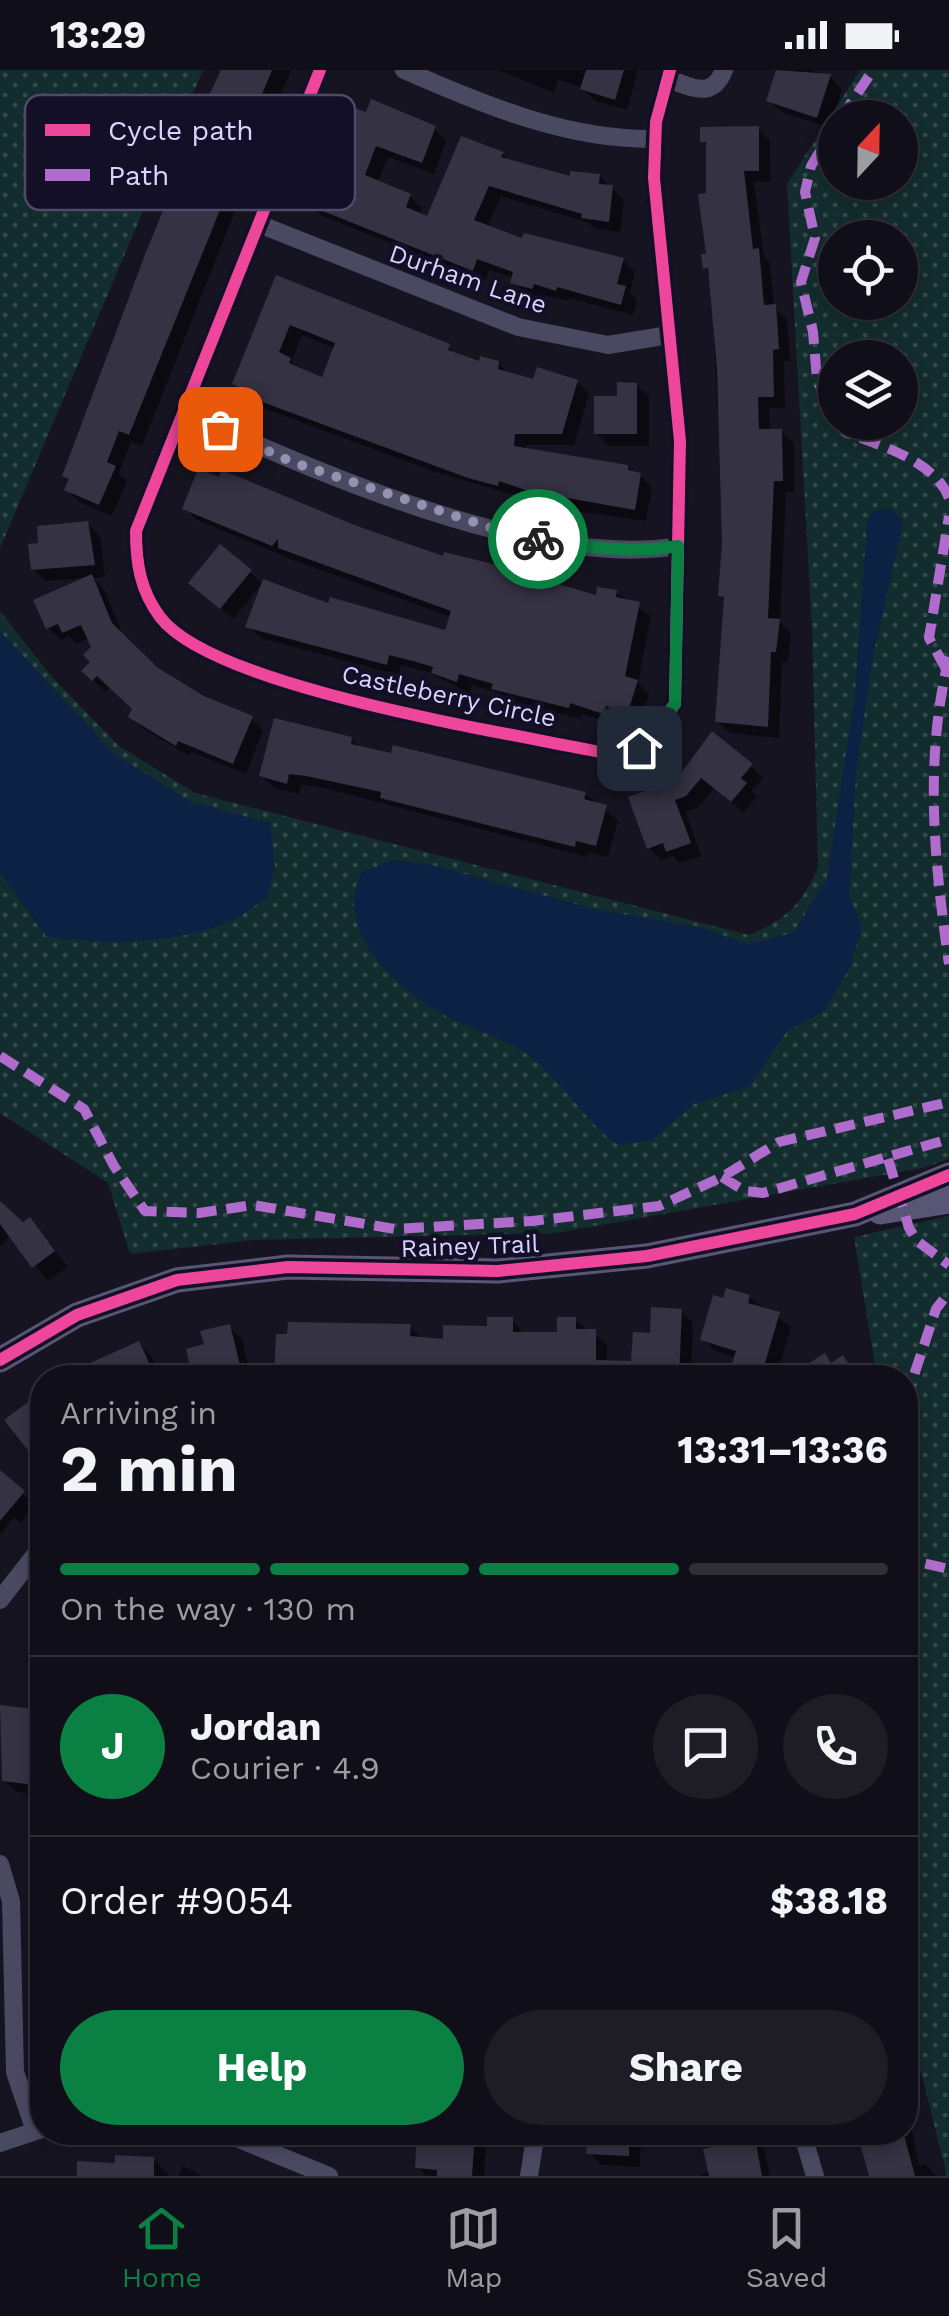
<!DOCTYPE html>
<html lang="en">
<head>
<meta charset="utf-8">
<style>
	body { margin:0; font-family:"Work Sans",sans-serif; background:#1e1d26; color:#f1f3f6; height:100vh; display:flex; flex-direction:column; font-size:38px; white-space:nowrap }
	* { box-sizing:border-box; margin:0 }
	p { font-size:32px; color:#9c9ca2 }
	.icon { flex:none; width:55px; height:55px; fill:none; stroke:currentColor; stroke-width:2; stroke-linecap:round; stroke-linejoin:round }
	.map { position:relative; flex:1; overflow:hidden }
	.details { position:absolute; left:30px; top:1295px; width:888px; height:780px; display:flex; flex-direction:column; background:#100f19; border-radius:40px; box-shadow:0 5px 15px #0003,0 0 0 2px #302f38 }
	.details>* { flex:none }
	.needle { width:65px; rotate:22deg }
	.buttons { position:absolute; left:818px; top:30px; display:grid; gap:20px }
	.buttons a { display:grid; place-items:center; width:100px; height:100px; border-radius:50%; background:#100f19; box-shadow:0 5px 15px #0003,0 0 0 2px #302f38; font-size:50px }
	.pin { position:absolute; display:grid; place-items:center; width:85px; height:85px; color:#fff; margin:-42px; border-radius:20px; box-shadow:0 5px 15px #0006 }
	.courier { position:absolute; display:grid; place-items:center; width:100px; height:100px; margin:-50px; border:8px solid #0b8043; border-radius:50%; background:#fff; color:#222; box-shadow:0 2px 12px #0007 }
	.head em { font-style:normal; font-weight:700 }
	.head div { display:flex; flex-direction:column-reverse }
	.head { display:flex; align-items:center; justify-content:space-between; height:170px; padding:0 30px }
	h1 { font-size:65px; font-weight:700; line-height:75px }
	.bar { display:grid; grid-template-columns:repeat(4,1fr); gap:15px 10px; align-content:center; height:120px; padding:0 30px }
	.bar i { height:12px; border-radius:8px; background:#302f38 }
	.bar .on { background:#0b8043 }
	.bar p { grid-column:span 4 }
	.line { display:flex; align-items:center; gap:25px; padding:0 30px; border-top:2px solid #302f38 }
	.line div { flex:1 }
	.round { display:grid; place-items:center; flex:none; width:105px; height:105px; border-radius:52px; background:#1e1d26 }
	.primary-button { display:flex; gap:20px; margin-top:auto; padding:20px 30px }
	.primary-button a { flex:1; height:115px; border-radius:60px; background:#0b8043; color:#fff; font-size:40px; font-weight:700; line-height:115px; text-align:center }
	.primary-button a+a { background:#1e1d26; color:#f1f3f6 }
	.status { display:flex; justify-content:space-between; align-items:center; height:70px; padding:0 50px; background:#100f19; direction:ltr }
	.status svg { height:28px; fill:currentColor }
	.dock { display:flex; justify-content:space-around; align-items:center; height:140px; border-top:2px solid #302f38; background:#100f19; font-size:28px; color:#9c9ca2 }
	.dock a { display:grid; justify-items:center; gap:5px }
	.dock .on { color:#0b8043 }
	.map>svg:first-child { display:block }
</style>
</head>
<body>
<div class="status"><b>13:29</b><svg viewBox="0 0 49 12"><path d="M0 12V9h3v3zM5 12V6h3v6zM10 12V3h3v9zM15 12V0h3v12zM26 1h20v11H26zM47 4h2v5h-2z"/></svg></div>
<div class="map">
<svg width="949" height="2106" viewBox="0 0 949 2106">
	<defs>
		<pattern id="grass-dots" width="8" height="8" patternUnits="userSpaceOnUse" patternTransform="scale(2.5)"><rect width="8" height="8" fill="#132c2d"/><path d="M2 2h.1M6 6h.1" fill="none" stroke="#354a4c" stroke-width="1.8" stroke-linecap="round"/></pattern>
	</defs>
	<rect width="100%" height="100%" fill="#161421"/>
	<path fill="url(#grass-dots)" fill-rule="evenodd" d="M0 0H203L0 478Z
		M860 0H949V1089L923 1098 556 1163 254 1170 130 1184 108 1113 0 1043V541L52 607 119 676 195 723 749 865C787 849 802 834 818 797L812 559 787 114ZM835 48H900V112H835ZM835 168H900V232H835ZM835 288H900V352H835Z
		M949 1146V2106H947L906 1942 905 1308 877 1307 854 1167Z"/>
	<path fill="#0d2144" d="M891 438 903 452 873 587 856 701 849 825 862 857 849 899 824 941 787 961 750 1016 694 1034 652 1070 618 1075C582 1050 562 1008 527 984 500 965 465 958 437 941 392 913 332 857 362 802L394 790 431 795 598 840 695 856 748 874 793 863 827 809 855 625 867 453 874 441Z
		M0 561 114 684 191 732 270 753 275 796 267 828C254 836 241 847 227 853 172 874 102 876 46 866L0 803Z"/>
	<path fill="#0007" fill-rule="evenodd" d="M222 0H291L142 376 131 372 119 403 127 411 112 446 79 432 67 420 71 411 65 405 112 273 166 141 171 143 199 77 191 70Z
		M498 0H638L627 40 595 31 581 17 558 10 554 23Z
		M779 0H812L830 7 842 19 830 58 781 42 769 30Z
		M348 38 434 58 446 70 434 104 388 87 378 113 410 126 422 138 419 145 428 149 502 84 510 92 572 109 599 106 624 130 620 162 596 159 589 153 501 126 487 158 524 171 623 190 635 202 630 223 637 230 633 245 569 228 568 231 545 225 544 230 524 224 514 208 489 200 485 211 320 145 308 133Z
		M758 59 770 71 771 112H754L764 187 770 193 774 237 787 249 790 291H784L785 338H769L770 361H781L794 373V422H786L780 552 791 564 788 593 782 592 779 668 730 663 717 651 726 531 720 525 724 473 711 204 705 198 709 186 708 76 703 71Z
		M277 208 448 277 458 286 481 295 498 293 509 305 535 312H577L589 324 574 375H526V380L627 398 640 405 652 417 646 451 561 439 432 401 266 339 235 313ZM302 265 336 279 323 310 291 292Z
		M636 315 649 327V376H609L596 363 620 328Z
		M185 438 357 459 445 489 511 501 523 514 598 529 616 522 651 546 638 613 649 624 640 653 618 646 615 654 582 644 581 649 506 630 499 623 472 615 469 623 428 602 401 595 399 605 260 568 248 556 330 537 446 563 451 547 293 490 197 450Z
		M88 454 100 466 105 507 93 508 104 519 124 568 156 600 203 628 251 648 263 660 246 704 191 682 189 686 143 658 131 646 135 639 111 616 105 622 85 601 93 592 90 568 76 574 69 566 61 570 49 558 86 508 45 511 33 499Z
		M250 502 262 514 233 549 203 524Z
		M351 669 362 679 585 724 618 750 608 787 588 782 587 787 320 717 301 715 299 724 274 718 261 705Z
		M751 696 763 708 752 721 757 726 744 743 714 718 698 738 686 742 701 786 680 793 673 786 661 790 649 778 677 712Z
		M0 1134 23 1155 30 1150 68 1197 48 1211 11 1165 0 1177Z
		M749 1227 791 1257 776 1308 748 1305 735 1293 737 1288 715 1281 703 1269 725 1231Z
		M681 1241 693 1253 691 1308H270V1296L360 1257V1253L410 1256 424 1270 445 1272 512 1249 524 1264H560L575 1250 607 1274V1293L634 1294 653 1265Z
		M229 1257 242 1269 251 1308H195Z
		M139 1274 151 1286 161 1308H79Z
		M0 1404 35 1434 21 1453 14 1447 0 1465Z
		M42 1564V1605L27 1591Z
		M0 1638 42 1643V1725L17 1722 4 1710Z
		M905 2003 914 2012 916 2026 906 2028 919 2096 925 2094 937 2106H872L862 2062H905Z
		M324 2062H375V2066Z
		M419 2062H493V2076L486 2075 484 2106H426L417 2097Z
		M590 2062H654L641 2063 640 2097 601 2095 589 2082Z
		M730 2062H760L770 2106H699L710 2100 733 2075Z
		M153 2089 170 2106H79L117 2096Z
		M182 2096 195 2101 200 2106H179Z"/>
	<path fill="#343243" fill-rule="evenodd" d="M221 0H272L258 34 262 36 129 365 119 361 107 392 116 396 99 435 64 420 69 409 62 406 146 182 164 138 170 140 197 74 188 70Z
		M586 0H624L615 30 580 19Z
		M776 0 831 4 817 48 766 31Z
		M371 29 436 56 422 93 376 76 365 105 411 124 406 137 427 146 461 66 504 82 501 87 570 106V101L600 104 599 114 613 115 609 152 581 148 582 144 489 116 474 150 522 168 524 163 624 188 617 214 626 216 621 235 557 217 556 221 534 214 532 219 510 213 513 202 477 189 473 201 305 134 346 35 366 42Z
		M759 56V101H744L753 179 759 178 764 235 776 234 779 279 773 280 774 327H758L759 359H782L783 411H774L768 548 780 549 776 582H771L768 657 715 652 724 527 718 526 722 473 717 299 708 198 703 199 701 184H706L698 124 706 123V72H700V57Z
		M276 205 450 274 448 280 479 291 480 286 499 291 498 299 533 309 537 297 578 310 562 364H515L514 376 628 395V400L641 403 635 440 550 425 549 428 499 411 498 416 468 408 251 328 253 323 232 314ZM290 255 335 273 322 307 289 293 291 288 279 282Z
		M617 312 637 313V364H594V326H617Z
		M198 399 219 407 222 400 357 456 443 486 444 482 513 499 510 508 542 518 544 510 596 525 597 517 617 520 616 527 640 532 625 606 638 610 628 642 606 636 603 644 570 633 569 638 491 619 493 614 459 604 457 612 431 603 433 597 413 591 389 585 387 595 245 557 263 509 328 533 330 527 445 560 451 541 278 478V469L272 476 182 439Z
		M88 451 95 495 31 500 28 474 38 473 37 456Z
		M220 474 252 500 220 539 188 513Z
		M92 504 112 553 158 598 204 626 253 646 233 694 178 671 176 676 128 647 132 639 97 606 92 611 81 601 90 592 83 585 91 577 81 555 62 563 58 554 46 559 33 530Z
		M274 648 352 667 351 674 391 683 393 675 586 722 584 729 607 735 596 776 576 771 575 777 380 728 381 722 306 706 289 704 287 714 259 706Z
		M712 661 753 694 741 708 747 713 731 732 701 708 686 726 675 730 691 773 666 782 663 773 647 779 628 727 676 710Z
		M0 1131 23 1152 30 1147 55 1181 32 1198 0 1154Z
		M726 1218 750 1225 748 1233 780 1242 762 1303 732 1294 736 1281 700 1270 713 1225 723 1228Z
		M651 1237 682 1239 679 1308H274L276 1264H287L288 1252 411 1254 410 1266 443 1269V1255L487 1256V1247H513V1262H557V1247H576V1259H596V1290L631 1291 633 1262 650 1263Z
		M230 1254 243 1308H192L186 1279 204 1274 200 1261Z
		M139 1271 156 1308H57Z
		M825 1283 831 1293 843 1285 857 1308H786Z
		M32 1329 42 1343V1398L4 1350Z
		M0 1400 25 1421 0 1451Z
		M0 1635 42 1640V1716L2 1711Z
		M417 2062H475L472 2106H437V2100L415 2098Z
		M587 2062H629V2086L586 2084Z
		M728 2062H754L762 2106H709L703 2079 730 2073Z
		M904 2065 915 2106H869L861 2077Z
		M115 2085 154 2087V2106H77V2091L115 2093Z"/>
	<g fill="none" stroke-linecap="round" stroke-linejoin="round">
		<path stroke="#4a4962" stroke-width="18" d="M320 0 136 461C136 493 140 520 160 547 214 618 505 662 600 682L639 679 675 634 680 371 654 108 656 52 670 0
			M404 0C485 35 566 70 655 69
			M668 9C690 16 712 31 724 0
			M259 154 518 257 608 275 669 265
			M184 342C312 401 539 500 678 476
			M0 1530 42 1476
			M0 1794 11 1831 15 2002 35 2061
			M222 2062 329 2106
			M802 2062 815 2106
			M0 2073 42 2059
			M529 2106 536 2062"/>
		<path stroke="#575674" stroke-width="25" d="M880 1142 949 1131
			M0 1290 77 1245 177 1210 288 1197 498 1201 647 1186 855 1144 949 1105"/>
		<path stroke="#b06ccc" stroke-width="10" stroke-dasharray="20 10" stroke-linecap="butt" d="M841 48 873 0
			M835 56 811 96 805 122 815 168 801 212 813 262 817 309 835 351
			M836 352 845 362C881 376 934 390 949 428
			M949 587C924 691 934 790 949 894
			M946 599 929 568 949 446
			M0 986 84 1039 114 1096 145 1141 199 1143 253 1135 395 1159 532 1151 659 1136 722 1107 779 1072 949 1032
			M888 1089 909 1158 917 1171 949 1195
			M722 1107 745 1121 763 1123 949 1069
			M905 1332 936 1239 949 1222
			M905 1475 914 1491 949 1499"/>
		<g stroke="#130f26" stroke-width="19">
			<path id="cycleway" d="M320 0 136 461C136 493 140 520 160 547 214 618 505 662 600 682L639 679 675 634 680 371 654 108 656 52 670 0
				M0 1290 77 1245 177 1210 288 1197 498 1201 647 1186 855 1144 949 1105"/>
		</g>
		<use href="#cycleway" stroke="#ed469a" stroke-width="12"/>
	</g>
	<g fill="none" stroke-linecap="round" stroke-linejoin="round">
		<path stroke="#9591b1" stroke-width="10" stroke-dasharray="0 18" d="M220 359 292 392 510 464 538 469"/>
		<path stroke="#0b8043" stroke-width="12" d="M538 469C586 477 630 484 678 476L675 634 639 678"/>
	</g>
	<g text-anchor="middle" dominant-baseline="central" stroke-width="9" stroke-linejoin="round" paint-order="stroke">
		<g font-size="25" fill="#d9d4ff" stroke="#130f26">
			<text transform="translate(468 209) rotate(19)">Durham Lane</text>
			<text transform="translate(449 626) rotate(12)">Castleberry Circle</text>
			<text transform="translate(470 1176) rotate(-2)">Rainey Trail</text>
		</g>
	</g>
	<rect x="25" y="25" width="330" height="115" rx="15" fill="#130f26" stroke="#4e4a67" stroke-width="2.5"/>
	<rect x="45" y="54" width="45" height="12" fill="#ed469a"/>
	<rect x="45" y="99" width="45" height="12" fill="#b06ccc"/>
	<g font-size="28" fill="#d9d4ff">
		<text x="108" y="70">Cycle path</text>
		<text x="108" y="115">Path</text>
	</g>
</svg>
<div class="buttons">
<a><svg class="needle" viewBox="-14 -14 28 28"><path d="M0-13l5 13h-10z" fill="#e53935"/><path d="M0 13l5-13h-10z" fill="#9c9ca2"/></svg></a>
<a><svg class="icon" aria-label="locate" viewBox="0 0 24 24"><circle cx="12" cy="12" r="6"/><path d="M12 2v4M12 18v4M2 12h4M18 12h4"/></svg></a>
<a><svg class="icon" aria-label="layers" viewBox="0 0 24 24"><path d="M12 4l9 5-9 5-9-5zM3 14l9 5 9-5"/></svg></a>
</div>
<div class="pin" style="left:220px;top:359px;background:#ea580c"><svg class="icon" aria-label="bag" viewBox="0 0 24 24"><path d="M5 8h14l-1 12H6zM9 8a3 3 0 0 1 6 0"/></svg></div>
<div class="pin" style="left:639px;top:678px;background:#1f2937"><svg class="icon" aria-label="home" viewBox="0 0 24 24"><path d="M3 11l9-7 9 7M6 9v11h12V9"/></svg></div>
<div class="courier" style="left:538px;top:469px"><svg class="icon" aria-label="bike" viewBox="0 0 24 24"><circle cx="6" cy="16" r="4"/><circle cx="18" cy="16" r="4"/><path d="M6 16l4-8h5l3 8M10 8l3 8H6M13 5h3"/></svg></div>
<section class="details">
<div class="head"><div><h1>2 min</h1><p>Arriving in</p></div><em>13:31–13:36</em></div>
<div class="bar"><i class="on"></i><i class="on"></i><i class="on"></i><i></i><p>On the way · 130 m</p></div>
<div class="line" style="height:180px"><b class="round" style="background:#0b8043;color:#fff">J</b><div><b>Jordan</b><p>Courier · 4.9</p></div><a class="round"><svg class="icon" aria-label="chat" viewBox="0 0 24 24"><path d="M4 5h16v11H9l-5 4z"/></svg></a><a class="round"><svg class="icon" aria-label="phone" viewBox="0 0 24 24"><path d="M5 4h4l2 5-3 2q2 4 5 5l2-3 5 2v4C11 20 4 13 5 4z"/></svg></a></div>
<div class="line" style="height:130px"><div>Order #9054</div><b>$38.18</b></div>
<div class="primary-button"><a>Help</a><a>Share</a></div>
</section>
</div>
<nav class="dock">
<a class="on"><svg class="icon" aria-label="home" viewBox="0 0 24 24"><path d="M3 11l9-7 9 7M6 9v11h12V9"/></svg>Home</a>
<a><svg class="icon" aria-label="map" viewBox="0 0 24 24"><path d="M3 6l6-2 6 2 6-2v14l-6 2-6-2-6 2zM9 4v14M15 6v14"/></svg>Map</a>
<a><svg class="icon" aria-label="saved" viewBox="0 0 24 24"><path d="M7 4h10v16l-5-4-5 4z"/></svg>Saved</a>
</nav>
</body>
</html>
